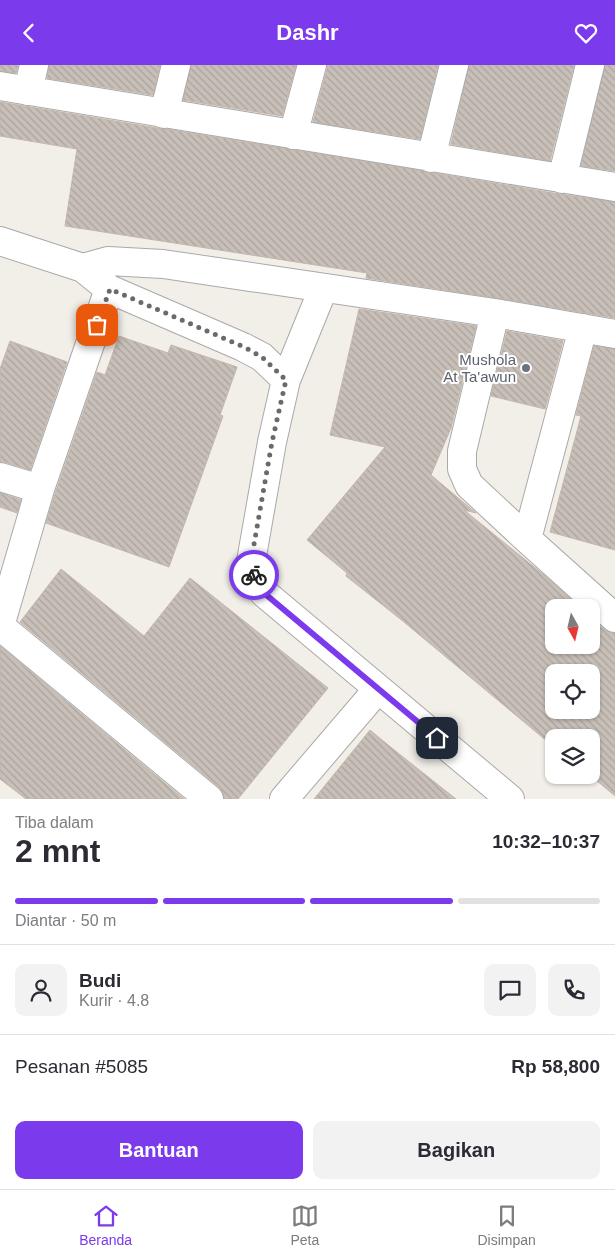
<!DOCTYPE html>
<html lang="id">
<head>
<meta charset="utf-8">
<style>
	body { margin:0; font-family:Arial,sans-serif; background:#f2f2f3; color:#2b2b33; height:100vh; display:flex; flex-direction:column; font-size:19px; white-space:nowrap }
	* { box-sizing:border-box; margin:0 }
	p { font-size:16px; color:#7c7c81 }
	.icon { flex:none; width:28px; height:28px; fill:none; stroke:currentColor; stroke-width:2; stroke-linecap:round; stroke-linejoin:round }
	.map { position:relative; height:734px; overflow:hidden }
	.panel { display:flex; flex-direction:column; background:#fff; flex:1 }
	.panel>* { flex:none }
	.needle { width:32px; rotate:172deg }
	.fabs { position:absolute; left:545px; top:534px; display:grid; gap:10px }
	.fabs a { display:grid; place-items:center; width:55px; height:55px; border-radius:10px; background:#fff; box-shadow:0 1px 4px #0004; font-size:25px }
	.pin { position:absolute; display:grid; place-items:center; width:42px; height:42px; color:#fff; margin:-21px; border-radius:10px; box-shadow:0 2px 8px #0006 }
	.courier { position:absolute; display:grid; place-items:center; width:50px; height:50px; margin:-25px; border:4px solid #7c3aed; border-radius:50%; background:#fff; color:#222; box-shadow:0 1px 6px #0007 }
	.head em { font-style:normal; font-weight:700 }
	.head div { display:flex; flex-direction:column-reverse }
	.head { display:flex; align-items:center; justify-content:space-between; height:85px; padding:0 15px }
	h1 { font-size:32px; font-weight:700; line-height:38px }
	.bar { display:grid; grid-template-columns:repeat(4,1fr); gap:8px 5px; align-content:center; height:60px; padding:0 15px }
	.bar i { height:6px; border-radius:4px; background:#e1e1e2 }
	.bar .active { background:#7c3aed }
	.bar p { grid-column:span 4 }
	.line { display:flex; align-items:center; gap:12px; padding:0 15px; border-top:1px solid #e1e1e2 }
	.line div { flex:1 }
	.round { display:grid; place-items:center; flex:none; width:52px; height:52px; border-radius:10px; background:#f2f2f3 }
	.button { display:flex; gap:10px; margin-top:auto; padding:10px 15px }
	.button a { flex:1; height:58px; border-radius:10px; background:#7c3aed; color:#fff; font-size:20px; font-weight:700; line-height:58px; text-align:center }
	.button a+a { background:#f2f2f3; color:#2b2b33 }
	header { display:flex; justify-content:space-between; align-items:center; height:65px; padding:0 15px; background:#7c3aed; color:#fff; font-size:22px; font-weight:700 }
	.tab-bar { display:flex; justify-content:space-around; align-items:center; height:70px; border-top:1px solid #e1e1e2; background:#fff; font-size:14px; color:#7c7c81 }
	.tab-bar a { display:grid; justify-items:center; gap:2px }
	.tab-bar .active { color:#7c3aed }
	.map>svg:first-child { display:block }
</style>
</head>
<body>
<header><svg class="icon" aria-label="back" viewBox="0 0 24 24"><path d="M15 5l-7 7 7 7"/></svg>Dashr<svg class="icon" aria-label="heart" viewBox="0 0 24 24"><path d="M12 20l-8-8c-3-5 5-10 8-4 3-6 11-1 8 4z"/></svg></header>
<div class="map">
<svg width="615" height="734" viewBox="0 0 615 734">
	<defs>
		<pattern id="building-back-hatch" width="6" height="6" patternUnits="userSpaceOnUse" patternTransform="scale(1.25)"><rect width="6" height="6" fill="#c7bfb8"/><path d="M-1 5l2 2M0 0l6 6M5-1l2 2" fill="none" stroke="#aba49e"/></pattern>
	</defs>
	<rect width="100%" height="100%" fill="#f2efe9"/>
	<path fill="url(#building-back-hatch)" stroke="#c4b6ab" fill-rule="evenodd" d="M0 0H18L16 8 0 6Z
		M49 0H160L153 30 47 13Z
		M191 0H296L282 51 183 35Z
		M327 0H438L420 74 313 57 327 4Z
		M469 0H574L550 96 451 79Z
		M605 0H615V106L581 101Z
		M0 37 157 63 161 64H166L424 106 428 108H434L559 129 615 137V253L497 233 366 213 367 208 65 161 77 84 0 71Z
		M359 244 476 261 451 363 431 410 476 448 464 445 544 510 580 542H554V580H591V553L605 565 611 568H615V731L590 710H591V672H554V682L404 557 346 511 347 508 307 475 385 382 330 370ZM554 608H591V645H554Z
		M507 266 563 276 545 344 491 331Z
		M119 271 168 288 171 280 237 302 220 350 223 351 169 502 46 458 55 429 97 307 105 310Z
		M10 276 67 297 30 405 4 397H0V304Z
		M594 281 615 284V485L550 467 581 351 576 350Z
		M0 428 21 435 17 448 0 442Z
		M61 504 144 571 190 513 328 623 238 734H224L223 728 219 722 20 557Z
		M0 582V581L184 734H26L0 714Z
		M370 665 393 684 456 734H314Z"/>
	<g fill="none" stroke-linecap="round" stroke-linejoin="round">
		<g stroke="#a9a9a9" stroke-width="30">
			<path id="minor" d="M0 21 615 122
				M28 26 34 0
				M164 49 176 0
				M293 70 312 0
				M431 93 454 0
				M562 114 590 0
				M0 176 83 203 109 224 243 282 262 292 286 315
				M83 203 108 196 163 199 495 248 615 269
				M323 224 286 315 272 377 250 502 264 528 510 734
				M495 248 462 386V404L469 420 527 474 615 553
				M0 412 40 424
				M527 474 583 263
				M0 561 40 424 109 224
				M0 561 209 734
				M284 734 378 624"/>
		</g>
		<use href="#minor" stroke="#fff" stroke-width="28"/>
	</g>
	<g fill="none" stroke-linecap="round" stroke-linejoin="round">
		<path stroke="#6b6a68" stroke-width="5" stroke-dasharray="0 9" d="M97 260 110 224 244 282 262 292 286 315 272 377 250 502 254 510"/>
		<path stroke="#7c3aed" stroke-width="6" d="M254 510 264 528 437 673"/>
	</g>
	<circle fill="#6b7280" stroke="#fff" stroke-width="2" cx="526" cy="303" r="5"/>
	<g text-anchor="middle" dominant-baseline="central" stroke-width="4" stroke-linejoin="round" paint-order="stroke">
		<g font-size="15" fill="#5b616d" stroke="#fff" text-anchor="end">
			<text x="516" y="294">Mushola<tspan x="516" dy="17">At Ta'awun</tspan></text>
		</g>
	</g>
</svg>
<div class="fabs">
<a><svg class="needle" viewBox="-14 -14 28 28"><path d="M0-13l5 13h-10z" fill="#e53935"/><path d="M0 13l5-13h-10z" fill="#7c7c81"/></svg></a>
<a><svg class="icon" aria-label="locate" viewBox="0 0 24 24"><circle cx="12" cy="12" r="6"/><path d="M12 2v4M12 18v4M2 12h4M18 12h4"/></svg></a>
<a><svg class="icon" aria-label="layers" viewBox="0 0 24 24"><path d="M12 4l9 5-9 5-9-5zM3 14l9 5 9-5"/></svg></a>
</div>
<div class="pin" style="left:97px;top:260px;background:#ea580c"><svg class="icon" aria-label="bag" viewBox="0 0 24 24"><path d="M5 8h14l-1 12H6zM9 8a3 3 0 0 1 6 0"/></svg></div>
<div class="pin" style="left:437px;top:673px;background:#1f2937"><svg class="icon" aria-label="home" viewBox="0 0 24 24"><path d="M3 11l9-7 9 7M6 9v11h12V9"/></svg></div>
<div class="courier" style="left:254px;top:510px"><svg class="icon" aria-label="bike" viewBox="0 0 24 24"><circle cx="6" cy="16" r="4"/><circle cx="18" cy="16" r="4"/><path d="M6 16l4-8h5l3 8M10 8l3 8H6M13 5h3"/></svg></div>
</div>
<section class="panel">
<div class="head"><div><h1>2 mnt</h1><p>Tiba dalam</p></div><em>10:32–10:37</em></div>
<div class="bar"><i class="active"></i><i class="active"></i><i class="active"></i><i></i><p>Diantar · 50 m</p></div>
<div class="line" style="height:90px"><a class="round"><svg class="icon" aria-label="person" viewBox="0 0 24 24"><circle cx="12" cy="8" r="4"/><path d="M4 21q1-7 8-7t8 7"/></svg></a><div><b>Budi</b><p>Kurir · 4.8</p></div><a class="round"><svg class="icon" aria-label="chat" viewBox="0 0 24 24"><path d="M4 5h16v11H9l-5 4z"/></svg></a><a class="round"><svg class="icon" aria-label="phone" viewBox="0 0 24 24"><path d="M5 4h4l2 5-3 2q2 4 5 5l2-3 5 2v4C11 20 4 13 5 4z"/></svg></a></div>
<div class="line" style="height:65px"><div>Pesanan #5085</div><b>Rp 58,800</b></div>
<div class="button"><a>Bantuan</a><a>Bagikan</a></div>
</section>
<nav class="tab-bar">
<a class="active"><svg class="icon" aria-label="home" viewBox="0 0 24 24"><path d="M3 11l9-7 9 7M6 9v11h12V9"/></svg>Beranda</a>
<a><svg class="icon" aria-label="map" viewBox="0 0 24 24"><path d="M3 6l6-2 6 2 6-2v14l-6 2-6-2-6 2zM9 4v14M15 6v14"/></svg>Peta</a>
<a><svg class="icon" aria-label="saved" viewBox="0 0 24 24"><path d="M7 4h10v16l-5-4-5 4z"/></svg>Disimpan</a>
</nav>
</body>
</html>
